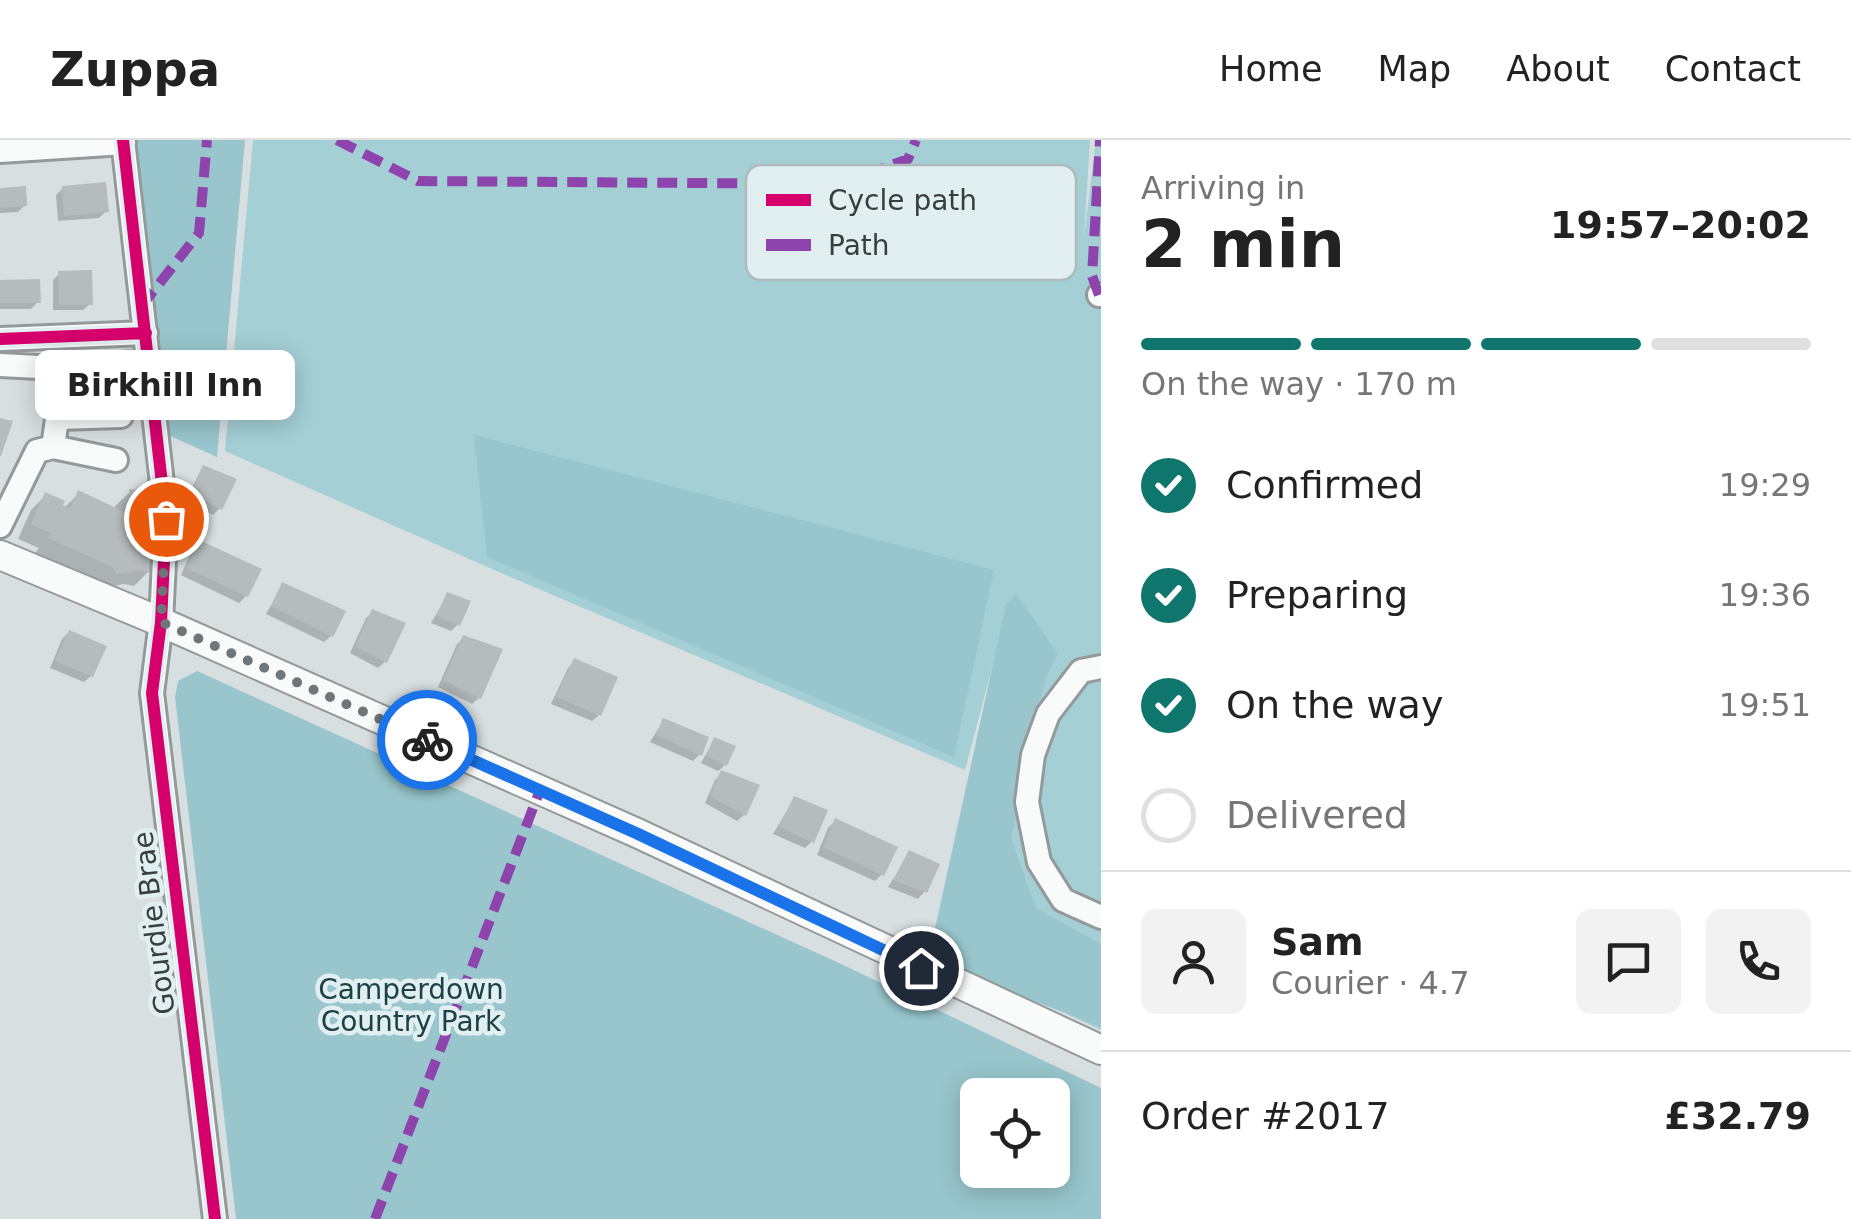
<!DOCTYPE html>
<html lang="en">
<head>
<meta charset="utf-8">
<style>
	body { margin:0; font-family:"DejaVu Sans",sans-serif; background:#f2f2f2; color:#222; height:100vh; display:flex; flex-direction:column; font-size:38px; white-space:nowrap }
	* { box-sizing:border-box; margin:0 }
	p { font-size:32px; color:#767676 }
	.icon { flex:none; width:55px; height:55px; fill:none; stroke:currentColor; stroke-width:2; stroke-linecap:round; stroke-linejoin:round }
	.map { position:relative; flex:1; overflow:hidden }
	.drawer { display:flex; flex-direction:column; background:#fff; width:750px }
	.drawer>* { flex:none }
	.controls { position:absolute; left:960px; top:938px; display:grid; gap:20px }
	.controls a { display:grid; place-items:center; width:110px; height:110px; border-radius:15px; background:#fff; box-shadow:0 5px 25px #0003; font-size:50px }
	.pin { position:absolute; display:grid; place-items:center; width:85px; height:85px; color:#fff; margin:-42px; border:5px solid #fff; border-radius:50%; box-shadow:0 2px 10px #0007 }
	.courier { position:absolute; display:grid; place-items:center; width:100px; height:100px; margin:-50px; border:8px solid #1a73e8; border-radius:50%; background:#fff; color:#222; box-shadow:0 2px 12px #0007 }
	.bubble { position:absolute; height:70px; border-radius:15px; background:#fff; box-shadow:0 5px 25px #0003; font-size:32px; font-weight:700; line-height:70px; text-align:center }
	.head em { font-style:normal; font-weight:700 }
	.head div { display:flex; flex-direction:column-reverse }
	.head { display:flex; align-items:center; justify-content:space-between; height:170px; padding:0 40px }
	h1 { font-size:65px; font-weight:700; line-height:75px }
	.bar { display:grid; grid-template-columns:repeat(4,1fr); gap:15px 10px; align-content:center; height:120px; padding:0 40px }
	.bar i { height:12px; border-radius:8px; background:#e0e0e0 }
	.bar .on { background:#0f766e }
	.bar p { grid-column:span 4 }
	.line { display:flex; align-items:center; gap:25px; padding:0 40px; border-top:2px solid #e0e0e0 }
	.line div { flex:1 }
	.round { display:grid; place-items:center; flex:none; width:105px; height:105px; border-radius:15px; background:#f2f2f2 }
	ol { padding:0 40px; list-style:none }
	li { display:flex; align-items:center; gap:30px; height:110px }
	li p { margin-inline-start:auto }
	li .icon { padding:10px; border-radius:50%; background:#0f766e; color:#fff; stroke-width:4 }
	li:last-child { color:#767676 }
	li i { width:55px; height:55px; border:5px solid #e0e0e0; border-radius:50% }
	header { display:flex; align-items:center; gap:60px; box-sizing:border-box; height:140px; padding:0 50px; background:#fff; border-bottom:2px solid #e0e0e0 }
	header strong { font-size:48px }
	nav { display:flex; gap:55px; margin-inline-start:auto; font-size:35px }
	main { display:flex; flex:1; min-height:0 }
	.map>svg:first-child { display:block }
</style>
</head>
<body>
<header>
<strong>Zuppa</strong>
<nav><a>Home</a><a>Map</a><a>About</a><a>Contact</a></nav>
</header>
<main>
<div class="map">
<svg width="1101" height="1079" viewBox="0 0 1101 1079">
	<rect width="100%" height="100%" fill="#d8dfe0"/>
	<path fill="#a3cfd5" d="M253 0H1090L1084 97 1096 0H1101V890L930 810 994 520 965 630 501 433 225 311Z"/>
	<path fill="#98c6cc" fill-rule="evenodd" d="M123 0H245L217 317 157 290Z
		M474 295 994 430 954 617 487 417Z
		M1016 454 1058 514 1045 540 1011 698 1036 768 1101 804V887L929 820 1006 464Z
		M197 531 839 823 1101 948V1079H236L175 557 178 541ZM978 955H1052V1030H978Z"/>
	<path fill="#0003" d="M63 48 106 71 99 78 58 81 56 55Z
		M0 51 25 65 18 72 0 73Z
		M60 133 90 164 83 170H53V140Z
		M0 142 38 162 31 169H0Z
		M204 327 220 368 213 375 185 359Z
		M130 352 148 432 134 446 124 444 102 448 98 441 35 413 39 408 18 399 31 370 46 355 63 369 79 353 115 370V366Z
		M199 403 246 456 239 463 181 435 192 410Z
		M283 445 331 496 324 502 266 474Z
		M448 455 458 484 451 491 431 483Z
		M373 472 385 522 378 528 350 513 366 478Z
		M69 492 91 536 84 542 50 528 62 499Z
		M464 498 479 558 472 564 438 547 457 504Z
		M575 521 599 575 592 581 551 564 568 528Z
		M663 581 700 614 693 621 650 602Z
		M714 600 725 625 718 631 701 623Z
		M719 632 756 647 744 675 737 681 705 663 715 640 722 633Z
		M794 659 812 701 805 708 773 694Z
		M835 681 882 734 875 741 817 715 828 688Z
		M910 713 924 752 918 759 888 747Z"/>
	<path fill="#b6bcbd" d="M106 42 109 72 64 76 62 46Z
		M26 46 27 66 0 68V48Z
		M92 130 93 165H59L58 131Z
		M40 139 41 163H0V140Z
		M0 278 13 281 1 316H0Z
		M203 325 237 339 222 370 190 352Z
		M129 349 143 350 151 433 140 430 117 434 112 427 48 398 51 393 31 384 45 352 65 361 63 365 70 369 78 350 129 374Z
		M199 400 262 429 248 457 186 428Z
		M282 442 346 471 333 497 271 466Z
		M447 452 471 461 460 486 436 476Z
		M372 469 406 483 387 523 355 506Z
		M69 490 107 506 93 537 55 521Z
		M463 495 503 509 481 559 443 540Z
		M574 518 618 537 601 576 556 557Z
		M663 578 709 597 702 616 656 595Z
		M714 597 736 606 727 626 706 616Z
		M721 630 760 645 746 676 710 656Z
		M794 656 828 670 814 703 779 687Z
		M835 678 898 707 884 736 823 707Z
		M909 710 940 724 927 753 893 740Z"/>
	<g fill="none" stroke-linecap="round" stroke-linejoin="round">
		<g stroke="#94999a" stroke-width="28">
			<path id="minor" d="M123 0 166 379 161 482 152 553 215 1079
				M0 11 124 3
				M1099 155H1101
				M0 199 146 193
				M0 225 57 228
				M58 278 121 276
				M53 307 116 320
				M0 386 37 311 53 307 61 251 57 228 150 222
				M1101 527 1081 531 1048 574 1033 615 1027 662 1039 722 1063 760 1101 777"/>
		</g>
		<g stroke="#94999a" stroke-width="32">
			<path id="major" d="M0 415 161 482 637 693 1101 910"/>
		</g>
		<use href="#minor" stroke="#f9fafa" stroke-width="22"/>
		<use href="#major" stroke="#f9fafa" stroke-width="28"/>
		<path stroke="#8e44ad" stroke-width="10" stroke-dasharray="20 10" stroke-linecap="butt" d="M337 0 418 41 839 44 908 19 916 0
			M1099 155 1092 136 1100 0
			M141 167 199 93 207 0
			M375 1079 540 650"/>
		<g stroke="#e1eff1" stroke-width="19">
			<path id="cycleway" d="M123 0 166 379 161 482 152 553 215 1079
				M0 199 146 193"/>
		</g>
		<use href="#cycleway" stroke="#d6006c" stroke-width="12"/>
	</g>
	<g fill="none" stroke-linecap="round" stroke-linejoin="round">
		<path stroke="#707677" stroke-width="10" stroke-dasharray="0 18" d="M166 379 161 482 427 600"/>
		<path stroke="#1a73e8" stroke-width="12" d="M427 600 636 693 921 828"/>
	</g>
	<g text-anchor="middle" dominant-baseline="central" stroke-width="9" stroke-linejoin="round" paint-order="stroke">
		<g font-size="28" fill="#383e3e" stroke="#e1eff1">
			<text transform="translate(154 783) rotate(-97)">Gourdie Brae</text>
		</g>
		<g font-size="28" fill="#1c4247" stroke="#e1eff1">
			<text x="411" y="849">Camperdown<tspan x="411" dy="32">Country Park</tspan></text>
		</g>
	</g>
	<rect x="746" y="25" width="330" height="115" rx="15" fill="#e1eff1" stroke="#aebabb" stroke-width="2.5"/>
	<rect x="766" y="54" width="45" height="12" fill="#d6006c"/>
	<rect x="766" y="99" width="45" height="12" fill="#8e44ad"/>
	<g font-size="28" fill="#383e3e">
		<text x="828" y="70">Cycle path</text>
		<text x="828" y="115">Path</text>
	</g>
</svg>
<div class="controls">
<a><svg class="icon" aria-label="locate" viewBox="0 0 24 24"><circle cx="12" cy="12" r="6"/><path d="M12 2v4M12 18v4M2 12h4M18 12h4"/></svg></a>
</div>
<div class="pin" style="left:166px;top:379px;background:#ea580c"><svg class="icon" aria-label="bag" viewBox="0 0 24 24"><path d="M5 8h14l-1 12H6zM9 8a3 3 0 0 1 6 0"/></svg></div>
<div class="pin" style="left:921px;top:828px;background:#1f2937"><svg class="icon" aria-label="home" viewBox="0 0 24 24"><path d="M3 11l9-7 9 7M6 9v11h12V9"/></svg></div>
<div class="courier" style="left:427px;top:600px"><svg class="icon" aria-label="bike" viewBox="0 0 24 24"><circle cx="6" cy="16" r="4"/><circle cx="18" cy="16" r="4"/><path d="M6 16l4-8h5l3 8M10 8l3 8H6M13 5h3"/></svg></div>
<div class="bubble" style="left:35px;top:210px;width:260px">Birkhill Inn</div>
</div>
<section class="drawer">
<div class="head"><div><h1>2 min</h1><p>Arriving in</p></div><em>19:57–20:02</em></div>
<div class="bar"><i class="on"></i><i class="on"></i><i class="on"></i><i></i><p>On the way · 170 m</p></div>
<ol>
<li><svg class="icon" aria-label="check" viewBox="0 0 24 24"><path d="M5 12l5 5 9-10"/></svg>Confirmed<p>19:29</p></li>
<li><svg class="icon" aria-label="check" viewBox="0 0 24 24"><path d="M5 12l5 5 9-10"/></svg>Preparing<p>19:36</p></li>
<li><svg class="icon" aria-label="check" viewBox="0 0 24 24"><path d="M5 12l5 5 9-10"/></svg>On the way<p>19:51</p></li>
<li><i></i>Delivered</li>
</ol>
<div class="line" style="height:180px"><a class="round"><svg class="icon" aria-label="person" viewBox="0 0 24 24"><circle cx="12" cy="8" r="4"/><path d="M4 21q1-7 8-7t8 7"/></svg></a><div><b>Sam</b><p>Courier · 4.7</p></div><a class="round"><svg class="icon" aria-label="chat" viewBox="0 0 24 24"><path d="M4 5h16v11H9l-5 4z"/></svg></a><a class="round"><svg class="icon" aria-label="phone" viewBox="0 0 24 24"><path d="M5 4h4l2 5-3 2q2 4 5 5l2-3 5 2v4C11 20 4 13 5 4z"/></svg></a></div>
<div class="line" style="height:130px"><div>Order #2017</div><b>£32.79</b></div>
</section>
</main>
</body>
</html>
